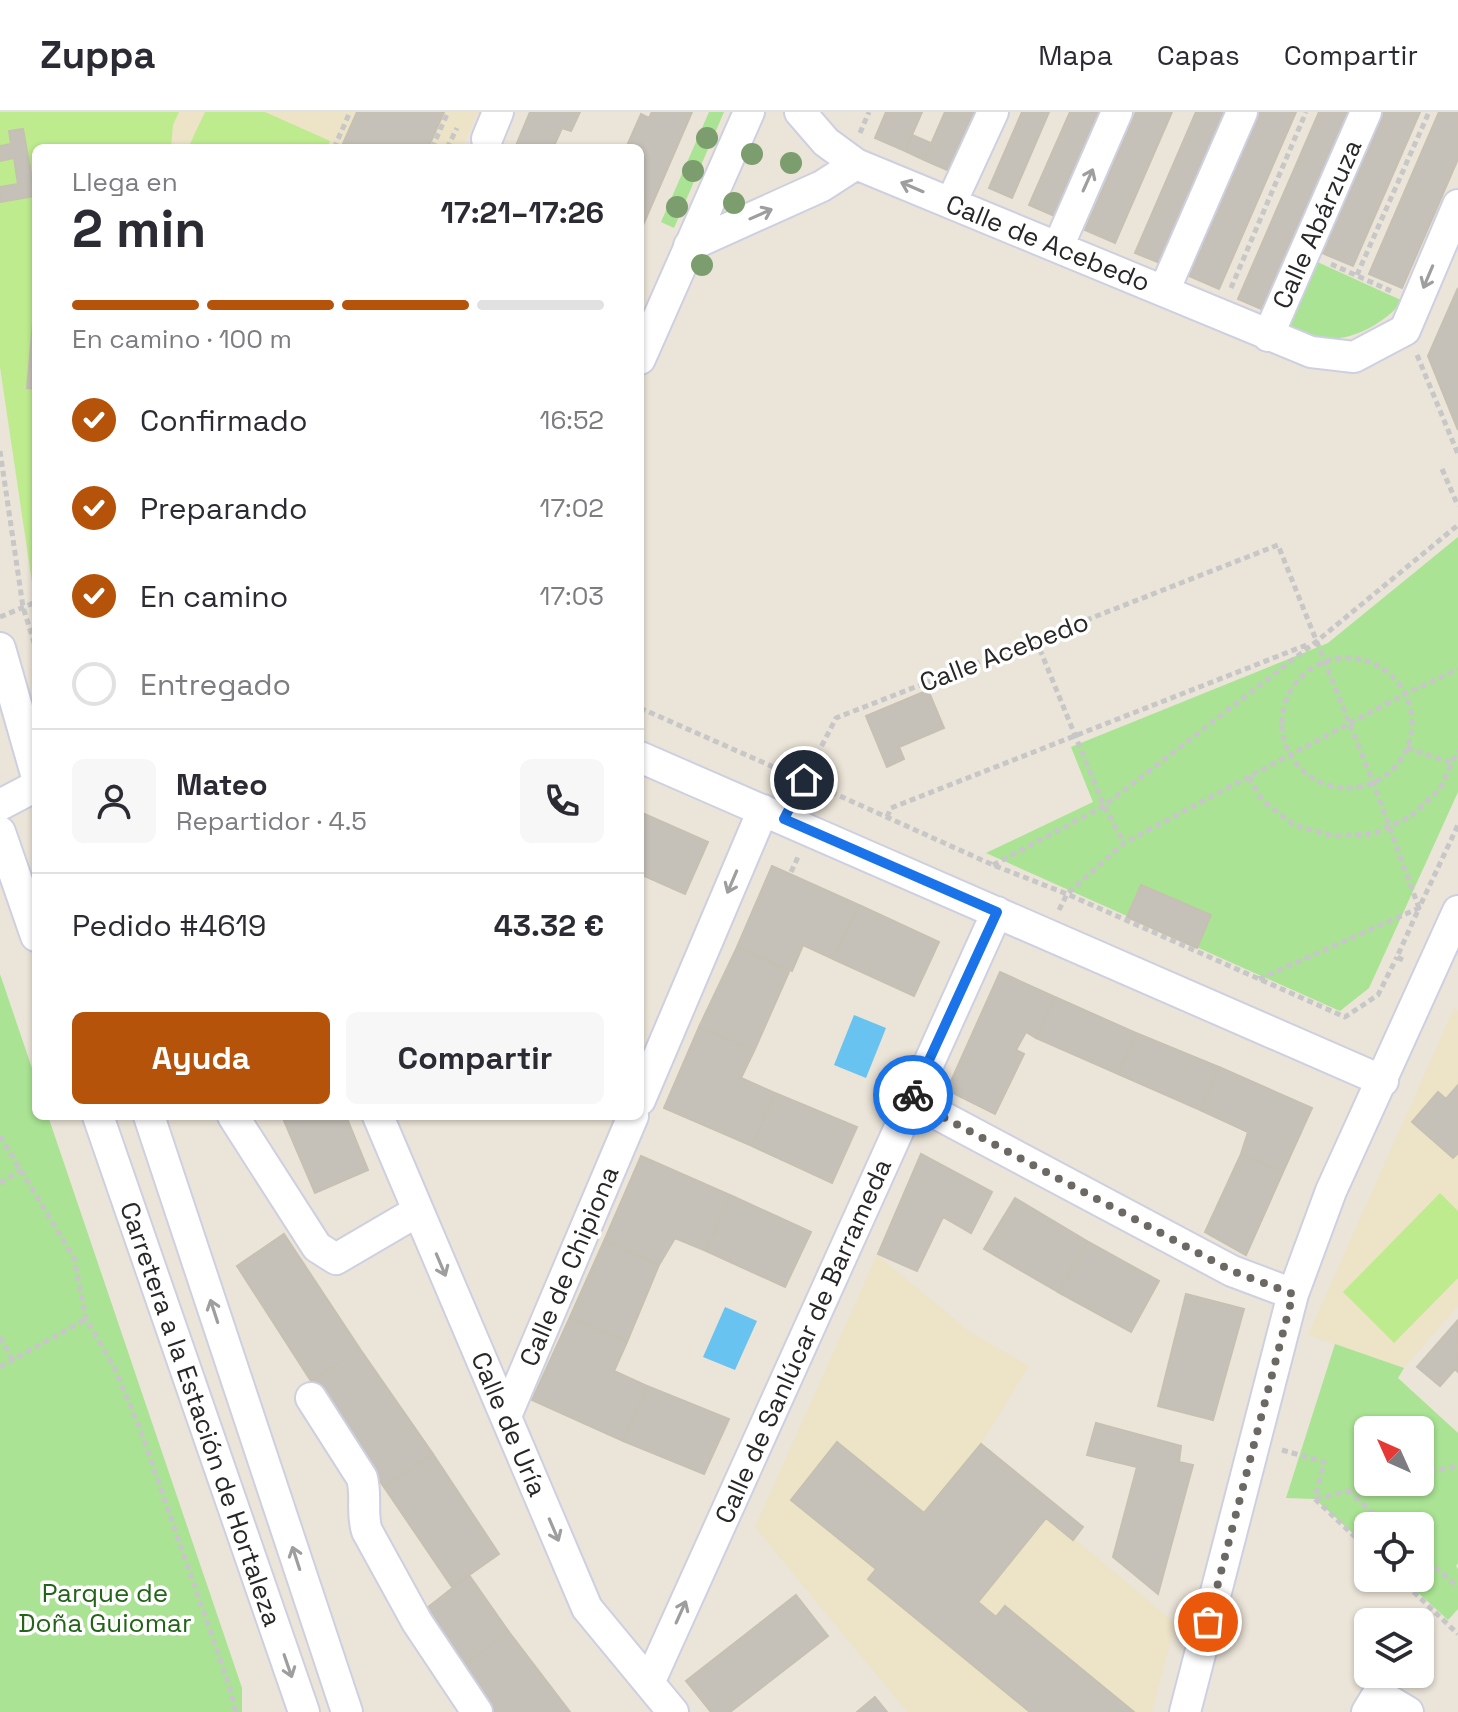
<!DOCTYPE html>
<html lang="es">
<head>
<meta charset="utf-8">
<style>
	body { margin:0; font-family:"Space Grotesk",sans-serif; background:#f7f7f7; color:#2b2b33; height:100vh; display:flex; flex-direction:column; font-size:30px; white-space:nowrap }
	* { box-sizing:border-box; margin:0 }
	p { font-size:26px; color:#7c7c81 }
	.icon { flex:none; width:44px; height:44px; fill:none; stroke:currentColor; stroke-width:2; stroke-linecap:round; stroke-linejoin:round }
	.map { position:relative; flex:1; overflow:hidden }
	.side { position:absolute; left:32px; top:32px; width:612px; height:976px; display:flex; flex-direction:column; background:#fff; border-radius:12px; box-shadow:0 2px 6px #0004 }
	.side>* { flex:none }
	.needle { width:52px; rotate:315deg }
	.controls { position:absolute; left:1354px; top:1304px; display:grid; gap:16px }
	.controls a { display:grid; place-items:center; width:80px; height:80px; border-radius:12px; background:#fff; box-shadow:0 2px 6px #0004; font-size:40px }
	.pin { position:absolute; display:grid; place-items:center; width:68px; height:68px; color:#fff; margin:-34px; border:4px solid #fff; border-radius:50%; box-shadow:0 2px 8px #0007 }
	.courier { position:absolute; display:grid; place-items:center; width:80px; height:80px; margin:-40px; border:6px solid #1a73e8; border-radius:50%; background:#fff; color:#222; box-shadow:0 2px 10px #0007 }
	.summary em { font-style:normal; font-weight:700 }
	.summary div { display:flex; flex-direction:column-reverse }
	.summary { display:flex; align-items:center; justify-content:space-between; height:136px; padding:0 40px }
	h1 { font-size:52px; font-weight:700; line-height:60px }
	.bar { display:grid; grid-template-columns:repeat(4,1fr); gap:12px 8px; align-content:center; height:96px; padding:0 40px }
	.bar i { height:10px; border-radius:6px; background:#e1e1e2 }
	.bar .active { background:#b45309 }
	.bar p { grid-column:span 4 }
	.line { display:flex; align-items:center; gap:20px; padding:0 40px; border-top:2px solid #e1e1e2 }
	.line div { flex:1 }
	.round { display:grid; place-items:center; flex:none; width:84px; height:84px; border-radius:12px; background:#f7f7f7 }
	ol { padding:0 40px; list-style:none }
	li { display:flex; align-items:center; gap:24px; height:88px }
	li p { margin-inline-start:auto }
	li .icon { padding:8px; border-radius:50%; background:#b45309; color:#fff; stroke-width:4 }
	li:last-child { color:#7c7c81 }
	li i { width:44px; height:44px; border:4px solid #e1e1e2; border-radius:50% }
	.cta { display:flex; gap:16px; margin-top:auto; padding:16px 40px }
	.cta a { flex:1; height:92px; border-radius:12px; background:#b45309; color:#fff; font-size:32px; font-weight:700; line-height:92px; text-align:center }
	.cta a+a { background:#f7f7f7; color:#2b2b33 }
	header { display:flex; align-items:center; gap:48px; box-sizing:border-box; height:112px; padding:0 40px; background:#fff; border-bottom:2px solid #e1e1e2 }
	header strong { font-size:38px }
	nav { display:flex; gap:44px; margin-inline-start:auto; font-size:28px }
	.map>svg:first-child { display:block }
</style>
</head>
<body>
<header>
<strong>Zuppa</strong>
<nav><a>Mapa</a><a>Capas</a><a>Compartir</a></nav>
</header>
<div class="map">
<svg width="1458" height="1600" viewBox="0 0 1458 1600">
	<rect width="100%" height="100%" fill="#ebe4d8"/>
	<path fill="#ede3c7" d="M179 0H478L462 36H171L173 13Z
		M1454 896 1458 899V1194L1404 1256 1308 1223Z
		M877 1143 970 1220 1029 1254 981 1332 1083 1415 1075 1427 1175 1511 1152 1600H907L755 1415Z"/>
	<path fill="#a9e393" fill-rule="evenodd" d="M709 0H724L674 116 661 110Z
		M1313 148 1403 189C1382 213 1350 231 1318 226 1308 224 1297 219 1287 215Z
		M1458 425V680L1369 876 1340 899 986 741 1093 690 1071 635 1328 531Z
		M0 862 36 968V1004H48L242 1576V1600H0Z
		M1335 1232 1404 1256 1398 1266 1458 1321V1451L1456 1454 1458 1457V1497L1448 1508 1402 1466H1420V1414H1368V1435L1315 1387 1286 1386ZM1368 1318H1420V1370H1368Z"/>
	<path fill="#bdeb8e" d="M0 0H179L173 13 171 36H36V476L33 477 0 255Z
		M205 0H265L330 29 327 36H188Z
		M1440 1081 1458 1099V1166L1394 1231 1343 1180Z"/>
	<path fill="#68c3f0" d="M854 903 886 916 866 966 834 953Z
		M725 1195 757 1209 735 1258 703 1245Z"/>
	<path fill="#c6c1b8" stroke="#c6c0b2" stroke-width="2" d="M357 0H444L428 36H341Z
		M530 0H580L571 19 562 16 553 36H515Z
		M652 0H692L640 120V36H626L641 2 649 6Z
		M886 0H922L905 39 875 26Z
		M945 0H981L954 61 924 48Z
		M1022 0H1049L1012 86 989 76Z
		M1070 0H1105L1059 106 1029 93Z
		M1136 0H1172L1115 131 1085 118Z
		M1196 0H1232L1165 153 1135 141Z
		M1260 0H1296L1219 177 1189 164Z
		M1319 0H1355L1268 200 1238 187Z
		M1384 0H1420L1353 154 1322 141Z
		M1439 0H1458V47L1402 176 1369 162Z
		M23 17 35 84 0 90V75L18 72 14 46 0 49V34L11 32 9 19Z
		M912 23 931 31 924 48 905 39Z
		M1458 176V318L1428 244Z
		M35 188H36V277L27 276Z
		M928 578 944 616 899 635 904 647 887 655 866 604Z
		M640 700 708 730 685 782 640 762Z
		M772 754 859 793 833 847 803 833 792 859 737 835Z
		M1141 773 1211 803 1197 836 1127 805Z
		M859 793 939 830 914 884 833 847Z
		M737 835 789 860 754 939 699 915Z
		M1000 860 1055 885 1036 926 1026 920 1016 938 1024 942 995 1002 947 978Z
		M1055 885 1136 921 1118 962 1036 926Z
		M699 915 754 939 741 966 775 981 752 1034 664 996Z
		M1136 921 1219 955 1200 998 1118 962Z
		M1219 955 1312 996 1283 1060 1241 1042 1248 1020 1200 998Z
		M1458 973V1041L1453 1046 1412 1010 1438 980 1446 987Z
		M775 981 857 1015 832 1071 752 1034Z
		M282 1004H346L368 1058 315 1081Z
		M921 1042 992 1080 971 1121 943 1105 917 1159 878 1142Z
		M1241 1042 1283 1060 1246 1143 1205 1120Z
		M641 1044 730 1083 706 1139 675 1126 659 1153 604 1129Z
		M730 1083 811 1120 785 1175 706 1139Z
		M1015 1086 1087 1129 1058 1180 984 1137Z
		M284 1122 360 1237 311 1269 237 1154Z
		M604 1129 659 1153 627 1230 570 1205Z
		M1087 1129 1159 1169 1131 1220 1058 1180Z
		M1186 1182 1244 1197 1213 1308 1158 1294Z
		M570 1205 627 1230 614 1259 647 1274 623 1329 532 1288Z
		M1457 1209 1458 1260 1455 1257 1440 1274 1417 1255Z
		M360 1237 433 1342 384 1375 311 1269Z
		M647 1274 729 1307 704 1362 623 1329Z
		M1096 1311 1181 1334 1179 1350 1193 1353 1158 1482 1113 1445 1137 1355 1087 1343Z
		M837 1330 924 1401 981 1332 1083 1415 1073 1428 1046 1406 978 1490 996 1505 1005 1494 1134 1600H1030L868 1467 876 1457 791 1388Z
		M433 1342 499 1442 452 1475 384 1375Z
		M469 1463 509 1520 462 1555 422 1500Z
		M796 1483 828 1524 730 1600H711L686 1569Z
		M509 1520 570 1600H495L462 1555Z
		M875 1585 887 1600H857Z"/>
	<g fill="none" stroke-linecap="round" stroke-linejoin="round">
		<g stroke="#ced0e1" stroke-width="34">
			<path id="minor" d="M800 0 826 30 856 52 1311 240 1354 245 1405 218 1458 93
				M487 27 498 0
				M951 91 993 0
				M689 134 822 74 856 52
				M1058 135 1117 0
				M1164 179 1242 0
				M1268 224 1366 0
				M640 247 749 0
				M0 536 36 662
				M640 645 1383 969
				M0 693 36 674
				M784 707 804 668
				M0 720 36 824
				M640 988 763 698
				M911 988 1232 1159 1293 1182
				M98 1004 304 1600
				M149 1004 347 1600
				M233 1004 317 1135 336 1147 418 1099
				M378 1004 587 1496 673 1600
				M311 1286 362 1366C367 1384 361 1402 367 1419L417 1510 477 1600
				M506 1304 633 1004
				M649 1571 997 800
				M1185 1600 1293 1182 1331 1079 1458 799
				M1367 1600 1378 1582 1408 1600"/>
		</g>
		<path stroke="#c7c7c7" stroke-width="5" stroke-dasharray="6 4" stroke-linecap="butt" d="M860 21 869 0
			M334 36 350 0
			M432 36 448 0
			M447 36 457 16
			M1331 152 1391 179
			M1357 163 1429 0
			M1231 176 1306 0
			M1417 243 1458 342
			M0 339 23 495 36 537
			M1442 357 1458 394
			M0 505 36 490
			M1036 528 1104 694 1124 731
			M1282 611a65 65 0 1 1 130 0a65 65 0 1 1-130 0Z
			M640 596 778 657
			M1407 636 1452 651
			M817 643 836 606 1278 433 1373 670 1419 796 1397 845 1403 848
			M1249 665 1262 688 1294 713 1333 724 1373 722 1410 705 1440 677 1458 638
			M831 680 993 753 1067 782 1345 905 1378 883 1397 845
			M887 705 891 696 1309 532
			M993 753 1104 694 1317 529 1458 413
			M791 760 798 745
			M1059 798 1067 782 1124 731 1405 582 1458 557
			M1259 867 1419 796 1458 713
			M0 1024 74 1146 86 1207 114 1255 139 1314 229 1573 236 1600
			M0 1071 21 1058
			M0 1225 13 1249
			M0 1255 86 1207
			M1282 1338 1324 1350 1315 1387
			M1420 1362 1458 1354
			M1347 1378 1388 1414
			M1315 1387 1368 1437
			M1316 1387 1384 1370
			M1420 1442 1458 1475
			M1399 1466 1458 1522"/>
		<use href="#minor" stroke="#fff" stroke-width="30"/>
	</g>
	<g fill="#7c9e6e">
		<circle cx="707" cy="26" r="11"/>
		<circle cx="752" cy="42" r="11"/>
		<circle cx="791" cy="51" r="11"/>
		<circle cx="693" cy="59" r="11"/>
		<circle cx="734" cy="91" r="11"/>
		<circle cx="677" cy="95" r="11"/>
		<circle cx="702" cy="153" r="11"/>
	</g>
	<defs><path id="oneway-shaft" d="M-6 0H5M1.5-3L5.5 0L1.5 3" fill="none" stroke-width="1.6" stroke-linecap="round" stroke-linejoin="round" transform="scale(2)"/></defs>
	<g stroke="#9e9e9e">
		<use href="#oneway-shaft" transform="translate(1088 68) rotate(-66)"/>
		<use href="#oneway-shaft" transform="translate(912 75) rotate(-157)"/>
		<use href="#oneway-shaft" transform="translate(761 102) rotate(-24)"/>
		<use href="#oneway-shaft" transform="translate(1428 165) rotate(113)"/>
		<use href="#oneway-shaft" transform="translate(732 770) rotate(113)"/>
		<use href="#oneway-shaft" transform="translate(441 1153) rotate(67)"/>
		<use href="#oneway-shaft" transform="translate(214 1199) rotate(-108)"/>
		<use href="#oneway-shaft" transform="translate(554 1418) rotate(67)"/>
		<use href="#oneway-shaft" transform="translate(296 1446) rotate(-108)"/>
		<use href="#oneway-shaft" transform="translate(681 1500) rotate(-66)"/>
		<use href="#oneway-shaft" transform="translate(288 1554) rotate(71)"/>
	</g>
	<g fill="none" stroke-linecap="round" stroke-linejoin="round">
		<path stroke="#6c6965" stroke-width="8" stroke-dasharray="0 14.4" d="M913 983 911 988 1232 1159 1293 1182 1208 1510"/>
		<path stroke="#1a73e8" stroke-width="10" d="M804 668 784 707 997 800 913 983"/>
	</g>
	<g text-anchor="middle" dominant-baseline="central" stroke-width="7" stroke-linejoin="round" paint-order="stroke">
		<g font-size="26" fill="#272727" stroke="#fff">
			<text transform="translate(1317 112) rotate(-66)">Calle Abárzuza</text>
			<text transform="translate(1048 131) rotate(22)">Calle de Acebedo</text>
			<text transform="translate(1004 540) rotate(-21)">Calle Acebedo</text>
			<text transform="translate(569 1154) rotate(-67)">Calle de Chipiona</text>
			<text transform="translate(803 1229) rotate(-66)">Calle de Sanlúcar de Barrameda</text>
			<text transform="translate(201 1302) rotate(71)">Carretera a la Estación de Hortaleza</text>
			<text transform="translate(509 1312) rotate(67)">Calle de Uría</text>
		</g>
		<g font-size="26" fill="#226418" stroke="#fff">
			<text x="105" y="1481">Parque de<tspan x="105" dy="30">Doña Guiomar</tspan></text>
		</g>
	</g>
</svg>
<div class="controls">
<a><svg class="needle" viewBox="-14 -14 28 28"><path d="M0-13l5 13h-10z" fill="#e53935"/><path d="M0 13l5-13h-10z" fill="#7c7c81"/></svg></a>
<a><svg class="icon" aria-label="locate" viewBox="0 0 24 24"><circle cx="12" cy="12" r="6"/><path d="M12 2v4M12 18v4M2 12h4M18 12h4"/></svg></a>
<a><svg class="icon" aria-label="layers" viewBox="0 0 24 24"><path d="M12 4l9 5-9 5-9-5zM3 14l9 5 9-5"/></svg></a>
</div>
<div class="pin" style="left:1208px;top:1510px;background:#ea580c"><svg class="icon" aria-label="bag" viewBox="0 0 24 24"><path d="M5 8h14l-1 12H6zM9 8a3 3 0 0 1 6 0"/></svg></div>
<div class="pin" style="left:804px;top:668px;background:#1f2937"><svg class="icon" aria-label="home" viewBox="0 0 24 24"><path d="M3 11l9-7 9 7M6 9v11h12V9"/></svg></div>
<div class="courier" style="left:913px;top:983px"><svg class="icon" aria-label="bike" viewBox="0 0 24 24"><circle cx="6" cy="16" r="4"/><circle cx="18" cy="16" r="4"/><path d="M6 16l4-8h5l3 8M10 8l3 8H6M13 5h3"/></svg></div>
<section class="side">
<div class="summary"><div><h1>2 min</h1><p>Llega en</p></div><em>17:21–17:26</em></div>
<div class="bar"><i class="active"></i><i class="active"></i><i class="active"></i><i></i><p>En camino · 100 m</p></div>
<ol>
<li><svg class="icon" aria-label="check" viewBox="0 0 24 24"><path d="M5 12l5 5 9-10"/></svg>Confirmado<p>16:52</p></li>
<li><svg class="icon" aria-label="check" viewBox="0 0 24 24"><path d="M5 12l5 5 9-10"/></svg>Preparando<p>17:02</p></li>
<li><svg class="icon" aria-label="check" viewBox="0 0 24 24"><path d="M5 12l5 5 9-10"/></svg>En camino<p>17:03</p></li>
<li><i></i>Entregado</li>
</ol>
<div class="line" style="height:144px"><a class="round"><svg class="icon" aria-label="person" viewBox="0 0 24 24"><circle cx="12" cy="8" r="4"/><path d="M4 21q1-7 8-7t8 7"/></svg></a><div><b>Mateo</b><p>Repartidor · 4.5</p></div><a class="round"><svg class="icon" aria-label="phone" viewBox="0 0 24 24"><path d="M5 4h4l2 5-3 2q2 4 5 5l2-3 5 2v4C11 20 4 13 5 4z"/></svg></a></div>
<div class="line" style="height:104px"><div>Pedido #4619</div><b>43.32 €</b></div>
<div class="cta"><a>Ayuda</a><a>Compartir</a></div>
</section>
</div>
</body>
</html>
